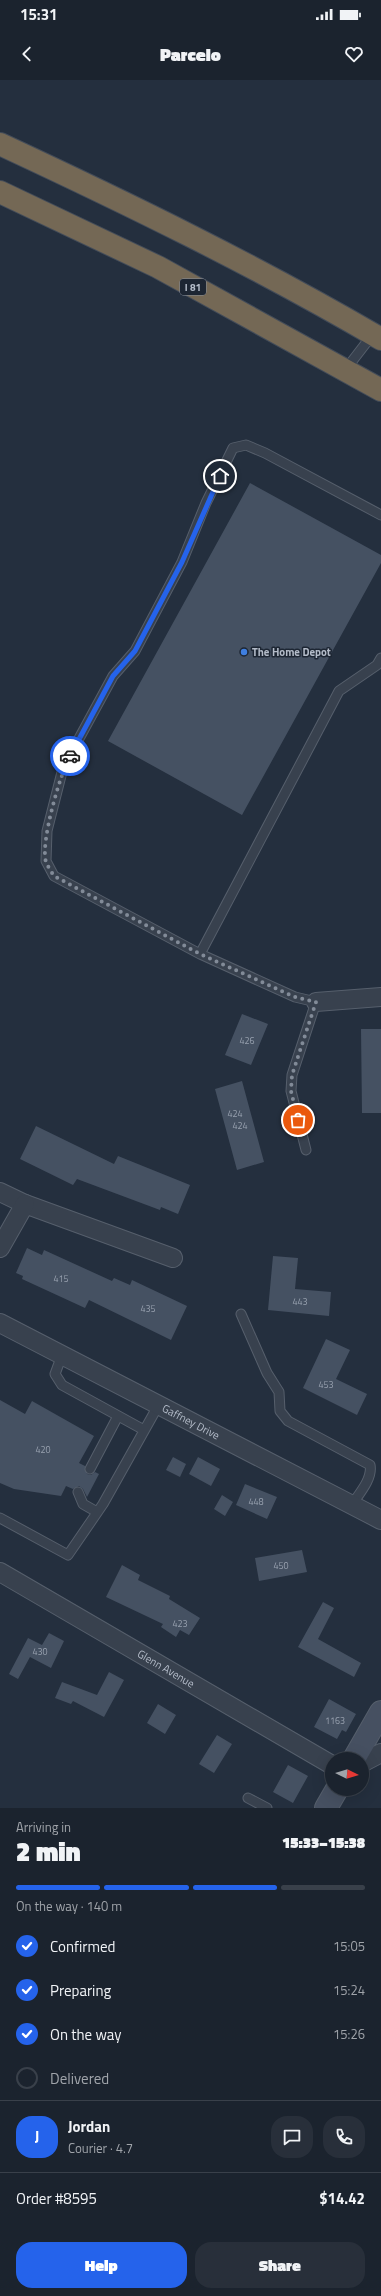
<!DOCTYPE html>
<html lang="en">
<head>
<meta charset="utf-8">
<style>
	body { margin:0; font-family:"Titillium Web",sans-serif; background:#282f3a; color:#f1f3f6; height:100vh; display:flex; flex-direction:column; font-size:15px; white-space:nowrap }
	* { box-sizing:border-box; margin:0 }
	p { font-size:13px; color:#a0a4aa }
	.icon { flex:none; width:22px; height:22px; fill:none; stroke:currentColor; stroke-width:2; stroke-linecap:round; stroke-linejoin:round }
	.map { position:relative; height:1728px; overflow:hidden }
	.sheet { display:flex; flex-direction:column; background:#1b232e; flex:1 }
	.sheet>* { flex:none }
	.needle { width:26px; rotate:95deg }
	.fabs { position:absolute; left:325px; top:1672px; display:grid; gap:8px }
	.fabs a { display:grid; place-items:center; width:44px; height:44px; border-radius:50%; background:#1b232e; box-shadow:0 4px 16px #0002,0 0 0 1px #39404a; font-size:20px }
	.pin { position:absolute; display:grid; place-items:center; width:34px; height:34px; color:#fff; margin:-17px; border:2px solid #fff; border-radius:50%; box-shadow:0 1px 4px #0007 }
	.courier { position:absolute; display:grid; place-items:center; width:40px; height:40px; margin:-20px; border:3px solid #2563eb; border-radius:50%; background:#fff; color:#222; box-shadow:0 1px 5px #0007 }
	.headline em { font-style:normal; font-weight:800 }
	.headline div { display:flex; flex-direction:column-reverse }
	.headline { display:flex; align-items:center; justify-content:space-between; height:68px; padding:0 16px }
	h1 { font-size:26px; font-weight:800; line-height:30px }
	.bar { display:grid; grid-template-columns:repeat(4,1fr); gap:6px 4px; align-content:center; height:48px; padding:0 16px }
	.bar i { height:5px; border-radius:3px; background:#39404a }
	.bar .active { background:#2563eb }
	.bar p { grid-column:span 4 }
	.line { display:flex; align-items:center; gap:10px; padding:0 16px; border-top:1px solid #39404a }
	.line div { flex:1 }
	.round { display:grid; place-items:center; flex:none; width:42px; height:42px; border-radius:16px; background:#282f3a }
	ol { padding:0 16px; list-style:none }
	li { display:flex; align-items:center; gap:12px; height:44px }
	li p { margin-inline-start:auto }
	li .icon { padding:4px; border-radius:50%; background:#2563eb; color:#fff; stroke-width:4 }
	li:last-child { color:#a0a4aa }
	li i { width:22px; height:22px; border:2px solid #39404a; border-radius:50% }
	.action { display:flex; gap:8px; margin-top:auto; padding:8px 16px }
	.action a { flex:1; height:46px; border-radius:16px; background:#2563eb; color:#fff; font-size:16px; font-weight:800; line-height:46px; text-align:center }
	.action a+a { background:#282f3a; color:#f1f3f6 }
	.status { display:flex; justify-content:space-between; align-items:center; height:28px; padding:0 20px; background:#1b232e; direction:ltr }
	.status svg { height:11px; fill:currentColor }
	header { display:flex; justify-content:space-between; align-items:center; height:52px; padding:0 16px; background:#1b232e; font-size:18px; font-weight:800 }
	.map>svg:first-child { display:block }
</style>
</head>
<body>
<div class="status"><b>15:31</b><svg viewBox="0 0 49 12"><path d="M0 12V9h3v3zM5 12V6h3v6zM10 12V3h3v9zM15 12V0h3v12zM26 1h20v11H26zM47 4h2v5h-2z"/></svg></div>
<header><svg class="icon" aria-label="back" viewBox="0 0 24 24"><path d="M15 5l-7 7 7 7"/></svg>Parcelo<svg class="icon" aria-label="heart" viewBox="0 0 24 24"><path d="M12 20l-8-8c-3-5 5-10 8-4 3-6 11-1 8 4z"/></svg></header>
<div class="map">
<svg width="381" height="1728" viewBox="0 0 381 1728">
	<rect width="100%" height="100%" fill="#242f3e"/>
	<path fill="#455162" d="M250 403 381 475V483L242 735 108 661Z
		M242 934 268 944 251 985 225 975Z
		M361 949H381V1033H362Z
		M242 1001 264 1082 237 1090 215 1009Z
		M36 1046 114 1084 118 1076 190 1105 178 1134 161 1127 160 1130 77 1099 73 1105 20 1079Z
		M27 1168 42 1175 44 1170 112 1201 114 1198 130 1205 132 1200 187 1226 171 1260 89 1220 85 1228 22 1199 23 1196 16 1193Z
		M273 1176 298 1178 295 1209 331 1212 329 1236 268 1230Z
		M326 1259 350 1270 336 1299 367 1314 357 1335 303 1308Z
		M0 1320 25 1334 32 1321 94 1356 79 1383 85 1386 87 1394 91 1395 95 1392 99 1394 87 1417 83 1409 79 1406 73 1409 66 1406 61 1416 14 1409 0 1403Z
		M173 1377 186 1384 180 1397 166 1390Z
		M198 1377 220 1389 211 1406 189 1394Z
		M245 1404 277 1417 267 1439 236 1425Z
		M222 1415 233 1422 225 1436 214 1429Z
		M302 1470 307 1492 259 1501 255 1478Z
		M122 1485 140 1495 138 1500 170 1516 169 1519 200 1538 189 1555 180 1550 176 1557 161 1547 163 1544 106 1517Z
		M323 1522 334 1528 318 1559 361 1583 354 1597 298 1567Z
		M49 1553 64 1561 51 1588 30 1577 18 1599 9 1594 28 1558 42 1565Z
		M109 1592 124 1600 104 1637 73 1621 71 1624 55 1618 62 1602 97 1615Z
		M329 1619 356 1634 346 1652 342 1650 337 1659 314 1647Z
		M158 1624 176 1635 165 1654 147 1643Z
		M217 1655 232 1664 214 1693 199 1684Z
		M288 1685 308 1696 293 1723 273 1712Z"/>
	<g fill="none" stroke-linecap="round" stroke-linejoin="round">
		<g stroke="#565f6c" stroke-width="11">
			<path id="service" d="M346 289 373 254
				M200 874 339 611 377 585 381 578
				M306 1070 291 1011 292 995 316 922 295 917 200 874 54 796 46 781 47 751 63 688 113 596 135 571 182 482 206 423 233 368 246 365 265 373 381 435
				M241 1234 267 1293 279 1312 280 1331 288 1341 370 1385C373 1399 358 1415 351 1426
				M62 1275 55 1294 62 1305 144 1350
				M90 1389 118 1336
				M78 1412 83 1424 97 1432
				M0 1438 68 1475 103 1424 158 1326
				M248 1718 267 1728"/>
		</g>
		<g stroke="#565f6c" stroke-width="20">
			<g id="minor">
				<path d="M316 922 381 917"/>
				<path d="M0 1112 25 1124 173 1178"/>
				<path d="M0 1168 25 1124"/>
				<path id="s1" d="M0 1243 381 1440"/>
				<path id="s2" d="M0 1492 332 1685"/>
				<path d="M362 1683 381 1673"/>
			</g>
		</g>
		<g stroke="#565f6c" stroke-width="24">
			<path id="secondary" d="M354 1679 381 1632
				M326 1728 337 1709"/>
		</g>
		<g stroke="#434c59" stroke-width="24">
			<path id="motorway" d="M0 64C129 124 258 187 381 259
				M0 112 158 187 381 310"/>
		</g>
		<use href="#service" stroke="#38414e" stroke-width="9"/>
		<use href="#minor" stroke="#38414e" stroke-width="18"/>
		<use href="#secondary" stroke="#465061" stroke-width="22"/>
		<use href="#motorway" stroke="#746855" stroke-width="22"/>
	</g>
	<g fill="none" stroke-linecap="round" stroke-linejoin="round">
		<path stroke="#828b98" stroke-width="4" stroke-dasharray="0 7.2" d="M70 676C60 694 40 764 46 782 48 787 51 791 54 796L200 874 295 917 316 922 292 995 291 1011 298 1040"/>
		<path stroke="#2563eb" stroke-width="5" d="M70 676 113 596 135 571 182 482 220 396"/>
	</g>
	<circle fill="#3f7fe0" stroke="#1d2633" stroke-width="1.5" cx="244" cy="572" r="4"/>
	<g text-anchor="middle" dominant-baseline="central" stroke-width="3" stroke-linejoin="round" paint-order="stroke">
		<g font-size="9" fill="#98a1af">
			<text x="247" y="960">426</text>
			<text x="235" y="1033">424</text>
			<text x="240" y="1045">424</text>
			<text x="61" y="1198">415</text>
			<text x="300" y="1221">443</text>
			<text x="148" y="1228">435</text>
			<text x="326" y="1304">453</text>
			<text x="43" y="1369">420</text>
			<text x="256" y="1421">448</text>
			<text x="281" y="1485">450</text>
			<text x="180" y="1543">423</text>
			<text x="40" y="1571">430</text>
			<text x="335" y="1640">1163</text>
		</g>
		<rect fill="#1d2633" stroke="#878f9c" stroke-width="1" x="180" y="199" width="26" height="16" rx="3"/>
		<g font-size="10" font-weight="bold" fill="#b4bcc9">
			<text x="193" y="207">I 81</text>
		</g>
		<g font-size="11" font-weight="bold" fill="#b4bcc9" stroke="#1d2633" text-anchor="start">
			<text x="252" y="572">The Home Depot</text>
		</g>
		<g font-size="11" fill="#b4bcc9" stroke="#1d2633">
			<text stroke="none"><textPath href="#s1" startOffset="215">Gaffney Drive</textPath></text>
			<text stroke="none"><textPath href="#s2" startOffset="192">Glenn Avenue</textPath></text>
		</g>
	</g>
</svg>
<div class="fabs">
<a><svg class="needle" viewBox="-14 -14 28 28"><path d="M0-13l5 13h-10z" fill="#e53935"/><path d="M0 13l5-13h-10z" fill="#a0a4aa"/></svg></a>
</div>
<div class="pin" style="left:298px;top:1040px;background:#ea580c"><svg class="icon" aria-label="bag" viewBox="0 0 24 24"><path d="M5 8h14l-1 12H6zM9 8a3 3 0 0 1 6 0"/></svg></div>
<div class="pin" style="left:220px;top:396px;background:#1f2937"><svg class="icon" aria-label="home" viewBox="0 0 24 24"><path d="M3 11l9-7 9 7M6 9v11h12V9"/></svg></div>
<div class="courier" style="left:70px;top:676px"><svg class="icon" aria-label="car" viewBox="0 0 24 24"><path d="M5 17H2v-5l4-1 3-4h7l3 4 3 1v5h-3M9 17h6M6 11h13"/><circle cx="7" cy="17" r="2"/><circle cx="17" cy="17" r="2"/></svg></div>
</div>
<section class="sheet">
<div class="headline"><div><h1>2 min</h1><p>Arriving in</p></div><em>15:33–15:38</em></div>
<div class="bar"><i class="active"></i><i class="active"></i><i class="active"></i><i></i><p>On the way · 140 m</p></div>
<ol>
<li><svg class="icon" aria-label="check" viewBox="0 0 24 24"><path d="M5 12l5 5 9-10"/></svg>Confirmed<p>15:05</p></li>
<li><svg class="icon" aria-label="check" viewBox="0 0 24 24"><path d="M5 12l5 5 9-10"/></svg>Preparing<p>15:24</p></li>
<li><svg class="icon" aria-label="check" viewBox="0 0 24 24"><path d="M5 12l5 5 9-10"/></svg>On the way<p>15:26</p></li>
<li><i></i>Delivered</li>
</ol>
<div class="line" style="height:72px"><b class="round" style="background:#2563eb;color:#fff">J</b><div><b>Jordan</b><p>Courier · 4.7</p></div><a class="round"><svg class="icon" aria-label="chat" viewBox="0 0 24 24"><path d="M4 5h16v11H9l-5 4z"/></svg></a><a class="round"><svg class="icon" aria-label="phone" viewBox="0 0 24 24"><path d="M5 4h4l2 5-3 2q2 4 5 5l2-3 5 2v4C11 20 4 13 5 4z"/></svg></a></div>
<div class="line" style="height:52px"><div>Order #8595</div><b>$14.42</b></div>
<div class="action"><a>Help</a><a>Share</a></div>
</section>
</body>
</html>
